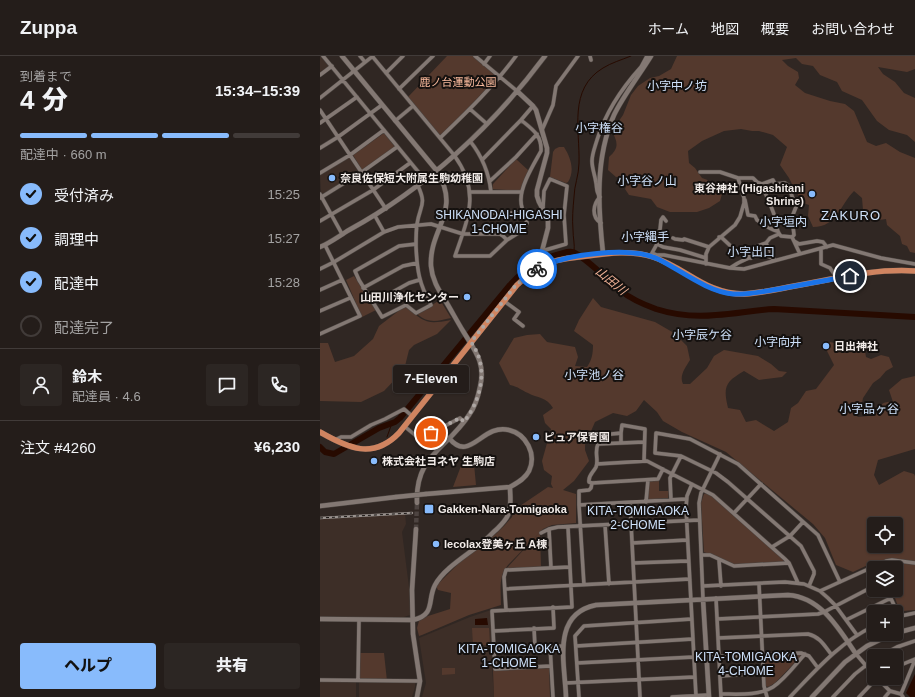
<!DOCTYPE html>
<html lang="ja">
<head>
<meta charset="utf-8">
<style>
	body { margin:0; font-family:Arial,"Noto Sans JP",sans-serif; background:#2c2623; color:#f1f3f6; height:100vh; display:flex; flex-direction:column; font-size:15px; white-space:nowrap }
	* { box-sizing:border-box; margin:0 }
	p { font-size:13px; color:#a3a2a2 }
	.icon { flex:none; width:22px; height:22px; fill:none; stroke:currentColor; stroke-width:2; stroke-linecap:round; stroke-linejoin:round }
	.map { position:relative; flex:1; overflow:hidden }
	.side { display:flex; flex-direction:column; background:#241d1a; width:320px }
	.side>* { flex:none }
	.tools { position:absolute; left:547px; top:461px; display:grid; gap:8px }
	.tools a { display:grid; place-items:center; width:36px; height:36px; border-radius:4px; background:#241d1a; box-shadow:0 1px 3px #0004,0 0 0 1px #413b39; font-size:20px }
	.pin { position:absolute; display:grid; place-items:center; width:34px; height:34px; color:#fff; margin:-17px; border:2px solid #fff; border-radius:50%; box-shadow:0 1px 4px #0007 }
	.courier { position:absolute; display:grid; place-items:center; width:40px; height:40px; margin:-20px; border:3px solid #1a73e8; border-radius:50%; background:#fff; color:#222; box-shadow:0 1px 5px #0007 }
	.bubble { position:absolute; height:28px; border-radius:4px; background:#241d1a; box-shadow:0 1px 3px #0004,0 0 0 1px #413b39; font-size:13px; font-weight:800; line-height:28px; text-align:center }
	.headline em { font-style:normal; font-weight:800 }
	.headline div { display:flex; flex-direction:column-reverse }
	.headline { display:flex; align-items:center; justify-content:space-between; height:68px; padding:0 20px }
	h1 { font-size:26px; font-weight:800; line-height:30px }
	.bar { display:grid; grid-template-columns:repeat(4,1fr); gap:6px 4px; align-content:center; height:48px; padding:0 20px }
	.bar i { height:5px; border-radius:3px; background:#413b39 }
	.bar .current { background:#88bbfc }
	.bar p { grid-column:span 4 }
	.line { display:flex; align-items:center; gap:10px; padding:0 20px; border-top:1px solid #413b39 }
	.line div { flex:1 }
	.round { display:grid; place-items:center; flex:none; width:42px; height:42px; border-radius:4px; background:#2c2623 }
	ol { padding:0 20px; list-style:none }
	li { display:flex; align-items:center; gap:12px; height:44px }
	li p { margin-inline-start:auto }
	li .icon { padding:4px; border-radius:50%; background:#88bbfc; color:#111; stroke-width:4 }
	li:last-child { color:#a3a2a2 }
	li i { width:22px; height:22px; border:2px solid #413b39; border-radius:50% }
	.primary-button { display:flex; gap:8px; margin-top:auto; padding:8px 20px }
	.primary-button a { flex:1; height:46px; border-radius:4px; background:#88bbfc; color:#111; font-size:16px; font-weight:800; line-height:46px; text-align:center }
	.primary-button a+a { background:#2c2623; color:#f1f3f6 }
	header { display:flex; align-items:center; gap:24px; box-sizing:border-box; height:56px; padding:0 20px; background:#241d1a; border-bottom:1px solid #413b39 }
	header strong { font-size:19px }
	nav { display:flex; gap:22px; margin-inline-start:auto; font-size:14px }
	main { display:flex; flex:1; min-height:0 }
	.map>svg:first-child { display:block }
</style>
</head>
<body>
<header>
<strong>Zuppa</strong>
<nav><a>ホーム</a><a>地図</a><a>概要</a><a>お問い合わせ</a></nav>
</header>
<main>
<section class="side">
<div class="headline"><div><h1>4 分</h1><p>到着まで</p></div><em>15:34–15:39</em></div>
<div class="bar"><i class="current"></i><i class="current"></i><i class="current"></i><i></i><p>配達中 · 660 m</p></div>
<ol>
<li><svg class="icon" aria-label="check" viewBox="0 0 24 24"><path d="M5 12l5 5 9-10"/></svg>受付済み<p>15:25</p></li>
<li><svg class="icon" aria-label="check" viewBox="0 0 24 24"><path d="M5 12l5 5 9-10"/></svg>調理中<p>15:27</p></li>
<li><svg class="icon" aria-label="check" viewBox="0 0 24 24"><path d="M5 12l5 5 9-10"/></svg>配達中<p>15:28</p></li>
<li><i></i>配達完了</li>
</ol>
<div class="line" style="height:72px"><a class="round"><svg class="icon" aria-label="person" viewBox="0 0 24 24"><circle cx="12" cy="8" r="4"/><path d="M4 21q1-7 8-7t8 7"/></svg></a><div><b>鈴木</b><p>配達員 · 4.6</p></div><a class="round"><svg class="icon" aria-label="chat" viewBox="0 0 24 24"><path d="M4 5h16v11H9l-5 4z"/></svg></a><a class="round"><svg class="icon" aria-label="phone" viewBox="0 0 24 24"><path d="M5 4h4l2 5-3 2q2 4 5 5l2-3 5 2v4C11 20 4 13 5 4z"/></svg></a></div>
<div class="line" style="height:52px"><div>注文 #4260</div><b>¥6,230</b></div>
<div class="primary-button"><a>ヘルプ</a><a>共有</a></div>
</section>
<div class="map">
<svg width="595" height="641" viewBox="0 0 595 641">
	<rect width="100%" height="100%" fill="#302723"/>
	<path fill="#3d2e27" d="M0 0 8 9V12L0 17Z
		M28 102H30L39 114 38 117 3 138 1 137 0 119Z
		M85 457 86 468 82 476 89 531 90 559 84 561H0V462Z
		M171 554 174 611 172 612 174 641H102L106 627 99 582 150 561Z
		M0 625 36 626V641H0Z
		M39 626H95V631L92 641H39Z"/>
	<path fill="#54392d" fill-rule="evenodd" d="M127 0H153L176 20V23L122 79H119L88 41Z
		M357 0H595V13L587 16 558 11 563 18 575 26 584 37 595 42V86L587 79 569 74 557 65 542 44 522 35 517 26 500 19 493 10 482 8 476 2 462 4 468 10 478 16 479 22 475 29 485 37 510 45 525 48 534 55 547 86 556 90 566 87 580 96 595 102V197L590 196 587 190 582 188 580 180 567 169 566 163 553 165 542 163 543 154 542 142 534 135C520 149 517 171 493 171L488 160 489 149 483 147 474 132 469 122 460 109 467 91 453 79 439 75H432L421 73 404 75 382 85 368 95 369 107 375 112 382 122 393 126 403 135 400 145 389 152 377 156H350L337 151 331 143 309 139 305 133 308 126 306 120 296 121 288 114 289 101C299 92 298 87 292 75L303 59 311 39 318 30 330 22 339 20 351 13Z
		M64 77 75 91 42 114 33 99Z
		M239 91H244C251 102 255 115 248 126L246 127 230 121 233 96 235 93Z
		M196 103 209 115 201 135 172 133 173 128Z
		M34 220 56 254 42 261 26 224Z
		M273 242 281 251 335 266 354 277 367 290 370 304C365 312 359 320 363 328H370L387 312 394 300 404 294 438 300 451 308 459 315 467 316 462 321 439 324 424 315C405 326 403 331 408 352L420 354 426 366 436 364 454 375 468 366 471 352 478 347 486 335 496 333 514 309 506 293 510 286 523 289H536L545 295 546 301 551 303 561 299 569 301 573 311 566 315 560 322 553 327 543 342 541 352 534 357 538 361 548 360 557 357C559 348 564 345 573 346L569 334 582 323 595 320V393L558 404 554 419 559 429 584 415 594 418 595 420V554L583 555 578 550 572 534H576V512H560L552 507 533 516 516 509 505 482 493 468 406 396 362 376 343 365 337 356 324 344 316 355 307 360 293 357 275 366 265 389V394L269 405 254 425 243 434 256 438V467L232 469 223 473 188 509C178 520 181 535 181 549L149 559 102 579 99 580 97 572 99 565 108 560 130 553 131 537 118 534 116 530 140 506 167 486 184 470 192 461 194 454 228 431 233 432 231 428 232 420 224 414 222 405 231 373 225 367 223 359 233 352C227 341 217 342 208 337 201 334 199 331 190 329L179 307 194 282 207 279 220 278 227 286 255 291 258 301 255 310 267 311C272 304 273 297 273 289L254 275 259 264ZM554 468H576V490H554Z
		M120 244 131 262C117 265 109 268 97 258Z
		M85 250C105 266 105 269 131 264L117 278 94 289 89 294 84 314 64 335 41 346 0 345V287H8L15 306 34 300 53 283 59 270Z
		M154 408 156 429 133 431 141 410Z
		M331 425H339V435H349L348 442 329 444 327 442 329 426Z
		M386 437 392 440 464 504 463 506 415 509 384 496 381 447 384 438Z
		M220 476 221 511 186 513Z
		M152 572H169L170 589H153Z
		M38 597H64L67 625 38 624Z
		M480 598 481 600 455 627 448 631 446 630 444 601 446 600Z
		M122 612H135V618L122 619Z
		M229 612 230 641H174L173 614Z"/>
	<path fill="#270a00" d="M167 562 168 569H155V563Z
		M595 618V641H590L586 637Z"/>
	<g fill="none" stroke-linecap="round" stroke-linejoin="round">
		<path stroke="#270a00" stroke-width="1" d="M254 196C255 188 253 182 253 174 252 163 253 152 254 141 254 130 259 119 259 107 260 74 248 33 283 12 291 7 301 4 311 0
			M67 381 72 367"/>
		<path stroke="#270a00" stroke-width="6" d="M0 391 5 396 14 398 59 372 75 366 80 362 190 229C206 212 217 204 240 198 244 197 248 195 252 196 261 197 292 228 301 235 311 243 325 249 336 253 355 259 377 261 396 259 416 258 434 254 454 253L595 261"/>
		<path stroke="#4d4441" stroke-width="4.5" stroke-dasharray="4.5 2" stroke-linecap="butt" d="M96 473 97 447"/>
		<g stroke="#4c4541" stroke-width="4.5">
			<path id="minor" d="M3 0 105 124
				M40 0 45 6
				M52 0 134 99C161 136 148 162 135 200H170L187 184
				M155 0 197 35
				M270 0 271 4
				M164 8 170 0
				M321 11 327 0
				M66 17 83 0
				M0 19 12 10
				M79 33 113 0
				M0 42 53 0
				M150 53 167 68
				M0 54 66 153
				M75 65 93 50
				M0 67 37 41
				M222 74 233 49 236 30 258 0
				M120 82C147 56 174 30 196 0
				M150 85C162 100 169 117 171 136
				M0 92 18 81 62 49
				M162 104 201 64 213 50
				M380 116H400L418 122H433L437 126 442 128C446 141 453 152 456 165 457 171 456 175 461 180L472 181 480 198
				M0 117 30 99 64 74
				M170 125 196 101 217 78
				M442 128 453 124 455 128 465 127 468 129 476 151 472 161 474 179 472 181
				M150 136H201
				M0 138 22 178
				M0 142 42 116 77 91
				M425 144 428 159 435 160 437 164C443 168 449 173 457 175
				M149 157H203
				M55 160 64 176
				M0 165 53 134 90 107
				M281 167C271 161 273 148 280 141 276 136 277 132 276 127 275 119 272 113 272 105 272 98 275 91 277 84 286 55 301 33 321 11
				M399 181H401L416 195 428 199 431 202
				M353 182 355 183 363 184 364 183 389 191
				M474 185 479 188 497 185 503 186 507 191
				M446 187 448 192 451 195 450 201
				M96 188 79 190 35 215 39 224 62 261 86 249 96 257 111 249C99 228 97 214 96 190 96 183 96 175 97 168 100 149 107 149 98 130
				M337 188 335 178 340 174 341 164 343 161 346 165
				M501 193V208L510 212 517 222
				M414 194H427L446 187 450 182 459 178
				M222 195 246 188 244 159 247 130 230 123 224 135 223 152
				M337 199 332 197 337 188 343 191 360 194 386 202
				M334 201 337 199H344L410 212 424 213 513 189 561 202 595 208
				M386 208V198L389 191 415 169 420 161 424 147V142L418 122
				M410 212C422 204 440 194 454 203V205
				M0 213 14 206 64 176 78 171 111 168 143 178H180L183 180 187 184 203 174 207 167C205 159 201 153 201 145 200 130 214 108 221 95 222 79 212 73 201 64
				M43 232 83 210 97 207
				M0 234 22 224
				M184 245 199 256 194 263 203 270
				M53 247 89 227 99 224
				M0 255 30 242
				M0 278 40 260 5 189
				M84 370 100 383 140 362 144 366
				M301 377 302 369 325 373 324 405
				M15 384 21 381H31L51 369 65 363 84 353 92 360
				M324 386 278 388C274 396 279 404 276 411 273 417 268 419 269 426L272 427 338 423 343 413
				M278 388 282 379 301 377V387
				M361 400 352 418 393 439 465 503 469 507 478 527
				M277 408 327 405 352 418 350 422 351 444
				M372 428 367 440 366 452 376 640
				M326 446 328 424
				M310 447 320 641
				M259 449V435L269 434 271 432 272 427
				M414 457 441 428
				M285 469 289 528
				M221 477 229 473
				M312 487 367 484
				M452 491 470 480 483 466
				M381 499H390L414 510 469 507
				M399 504 401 530
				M313 507 368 505
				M231 512 229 473 238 471 379 464
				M439 528 444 630 447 641
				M264 529 259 449 366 443
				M383 530 465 526 484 528 500 535 508 542 515 549 537 579
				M489 530 494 518V515L481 490 408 426 396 417 361 400 335 397 336 377 370 383 418 408 498 479 520 526
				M185 533 370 523
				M567 534 579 560
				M500 535 566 505 572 504 595 507
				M396 542 401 641
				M383 543 379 447 381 437 400 398
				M186 554 184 521 186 514 250 511
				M576 561 595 557
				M397 563 498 558 504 556 554 530
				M526 564 571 542
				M214 572 215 591
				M173 575 234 572 233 551
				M398 582 488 578C500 581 504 589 511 598
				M230 590 233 641
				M256 590 373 583
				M174 594 243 590
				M536 598 554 619
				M560 600 577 591 595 585
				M386 601 481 597 489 600 498 612
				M257 607 374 601
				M231 610 175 613 172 555 252 551 248 471
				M576 611 595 603
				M400 620 444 617
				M557 622 570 635 581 638 583 641
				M0 624 100 625
				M38 624 39 564
				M245 627 375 621
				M401 638C418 638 438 640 453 631 465 623 475 609 485 598
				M581 638 595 604
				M259 641 255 580 264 570 372 563
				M352 641 388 639
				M470 641C496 614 520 586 554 570
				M513 641 535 618 554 603
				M539 641 557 622
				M565 641 570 635"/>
		</g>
		<g stroke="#4c4541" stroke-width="5.5">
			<path id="tertiary" d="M22 0 117 115C142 156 109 172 111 210 112 223 118 233 125 244 131 254 137 265 143 275 155 295 166 307 160 331 158 341 155 351 149 359 127 393 95 399 97 447
				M197 35 213 50 216 54 227 92V97L217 134V140L219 146 228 163V172L222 195 226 208
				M0 191C10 187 19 180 29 174 106 132 173 70 225 0
				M283 197C278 151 275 102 294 59 303 40 320 18 331 0
				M106 438 190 431C197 427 205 423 209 415 217 398 206 378 189 374 162 367 150 408 129 382
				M0 450 76 441
				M96 473 92 534 93 578 100 625 97 641
				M383 543 389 641
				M0 563 93 564C116 559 107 544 115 529 124 512 149 498 163 486 168 482 172 477 177 473 181 469 186 464 188 459 192 450 190 440 190 431
				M576 577 595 572
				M246 641C245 608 231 558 276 549L468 539C501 541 519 573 536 598
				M492 641 525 606 547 590 572 578"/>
		</g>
		<g stroke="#4c4541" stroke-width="6">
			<path id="trunk" d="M0 376C28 392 53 404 79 377L197 229C206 221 214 213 226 208 239 202 253 202 267 200 289 197 311 194 333 201 367 212 385 238 424 238 440 237 454 234 469 231 510 224 553 212 595 215"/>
		</g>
		<use href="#minor" stroke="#837873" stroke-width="3.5"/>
		<use href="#tertiary" stroke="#837873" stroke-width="4.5"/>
		<use href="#trunk" stroke="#d08460" stroke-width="5.5"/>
		<g stroke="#99928e" stroke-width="2.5">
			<path id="rail" d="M0 462 92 457"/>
		</g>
		<use href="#rail" stroke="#15110f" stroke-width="1" stroke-dasharray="3" stroke-linecap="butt"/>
		<g stroke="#4c4541" stroke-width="5.5" stroke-linecap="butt">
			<path id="tertiary-bridge" d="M76 441 106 438"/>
		</g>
		<use href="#tertiary-bridge" stroke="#837873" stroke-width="4.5"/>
	</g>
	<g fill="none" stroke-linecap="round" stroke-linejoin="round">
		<path stroke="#ada6a3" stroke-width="4" stroke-dasharray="0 7.2" d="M111 377 140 362 144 366C162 342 169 311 151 286L196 229 217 213"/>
		<path stroke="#1a73e8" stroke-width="5" d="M217 213C244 198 310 190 338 203 362 215 386 235 413 238 430 239 447 235 464 232 486 228 508 224 530 220"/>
	</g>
	<g fill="#88bbfc" stroke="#15110f" stroke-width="1.5">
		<circle cx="12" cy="122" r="4"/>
		<circle cx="492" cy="138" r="4"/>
		<circle cx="147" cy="241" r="4"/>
		<circle cx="506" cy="290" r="4"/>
		<circle cx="216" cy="381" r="4"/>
		<circle cx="54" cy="405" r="4"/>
		<rect x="104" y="448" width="10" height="10" rx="2"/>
		<circle cx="116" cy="488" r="4"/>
	</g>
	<g text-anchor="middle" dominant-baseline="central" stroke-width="4" stroke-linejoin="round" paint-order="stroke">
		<g font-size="11" fill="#fbbb9e" stroke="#15110f">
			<text x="138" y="26">鹿ノ台運動公園</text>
		</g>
		<g font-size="11" font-weight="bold" fill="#f1ebe8" stroke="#15110f" text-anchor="start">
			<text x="20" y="122">奈良佐保短大附属生駒幼稚園</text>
			<text x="484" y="132" text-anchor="end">東谷神社 (Higashitani<tspan x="484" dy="13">Shrine)</tspan></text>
			<text x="139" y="241" text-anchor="end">山田川浄化センター</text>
			<text x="514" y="290">日出神社</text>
			<text x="224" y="381">ピュア保育園</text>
			<text x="62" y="405">株式会社ヨネヤ 生駒店</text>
			<text x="118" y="453">Gakken-Nara-Tomigaoka</text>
			<text x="124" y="488">lecolax登美ヶ丘 A棟</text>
		</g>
		<g font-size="12" fill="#cee1fa" stroke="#15110f">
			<text x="357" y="30">小字中ノ坊</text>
			<text x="279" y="72">小字権谷</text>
			<text x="327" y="125">小字谷ノ山</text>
			<text x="179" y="159">SHIKANODAI-HIGASHI<tspan x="179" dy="14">1-CHOME</tspan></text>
			<text x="463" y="166">小字垣内</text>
			<text x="325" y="181">小字縄手</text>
			<text x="431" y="196">小字出口</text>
			<text x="382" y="279">小字辰ケ谷</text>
			<text x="458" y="286">小字向井</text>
			<text x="274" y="319">小字池ノ谷</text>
			<text x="549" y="353">小字品ヶ谷</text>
			<text x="318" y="455">KITA-TOMIGAOKA<tspan x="318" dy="14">2-CHOME</tspan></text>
			<text x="189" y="593">KITA-TOMIGAOKA<tspan x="189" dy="14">1-CHOME</tspan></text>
			<text x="426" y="601">KITA-TOMIGAOKA<tspan x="426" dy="14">4-CHOME</tspan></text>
		</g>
		<g font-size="12" font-style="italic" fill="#f1b296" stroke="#15110f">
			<text transform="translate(291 225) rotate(39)">山田川</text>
		</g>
		<g font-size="13" letter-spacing="1" fill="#cee1fa" stroke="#15110f">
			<text x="531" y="159">ZAKURO</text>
		</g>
	</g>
</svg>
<div class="tools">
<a><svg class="icon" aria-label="locate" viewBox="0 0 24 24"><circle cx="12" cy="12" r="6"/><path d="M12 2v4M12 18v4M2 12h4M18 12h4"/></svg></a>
<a><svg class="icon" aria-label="layers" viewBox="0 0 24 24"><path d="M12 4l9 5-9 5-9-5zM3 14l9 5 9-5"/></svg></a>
<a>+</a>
<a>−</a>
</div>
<div class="pin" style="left:111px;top:377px;background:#ea580c"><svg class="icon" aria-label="bag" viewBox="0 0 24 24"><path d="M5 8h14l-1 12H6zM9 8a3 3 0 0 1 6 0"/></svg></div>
<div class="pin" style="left:530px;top:220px;background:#1f2937"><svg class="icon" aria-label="home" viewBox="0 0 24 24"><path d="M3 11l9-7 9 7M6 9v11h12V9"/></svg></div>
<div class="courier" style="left:217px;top:213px"><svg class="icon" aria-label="bike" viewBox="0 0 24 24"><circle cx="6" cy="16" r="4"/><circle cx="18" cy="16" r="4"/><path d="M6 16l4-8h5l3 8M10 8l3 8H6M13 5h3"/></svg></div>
<div class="bubble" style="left:73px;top:309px;width:76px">7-Eleven</div>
</div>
</main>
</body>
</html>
